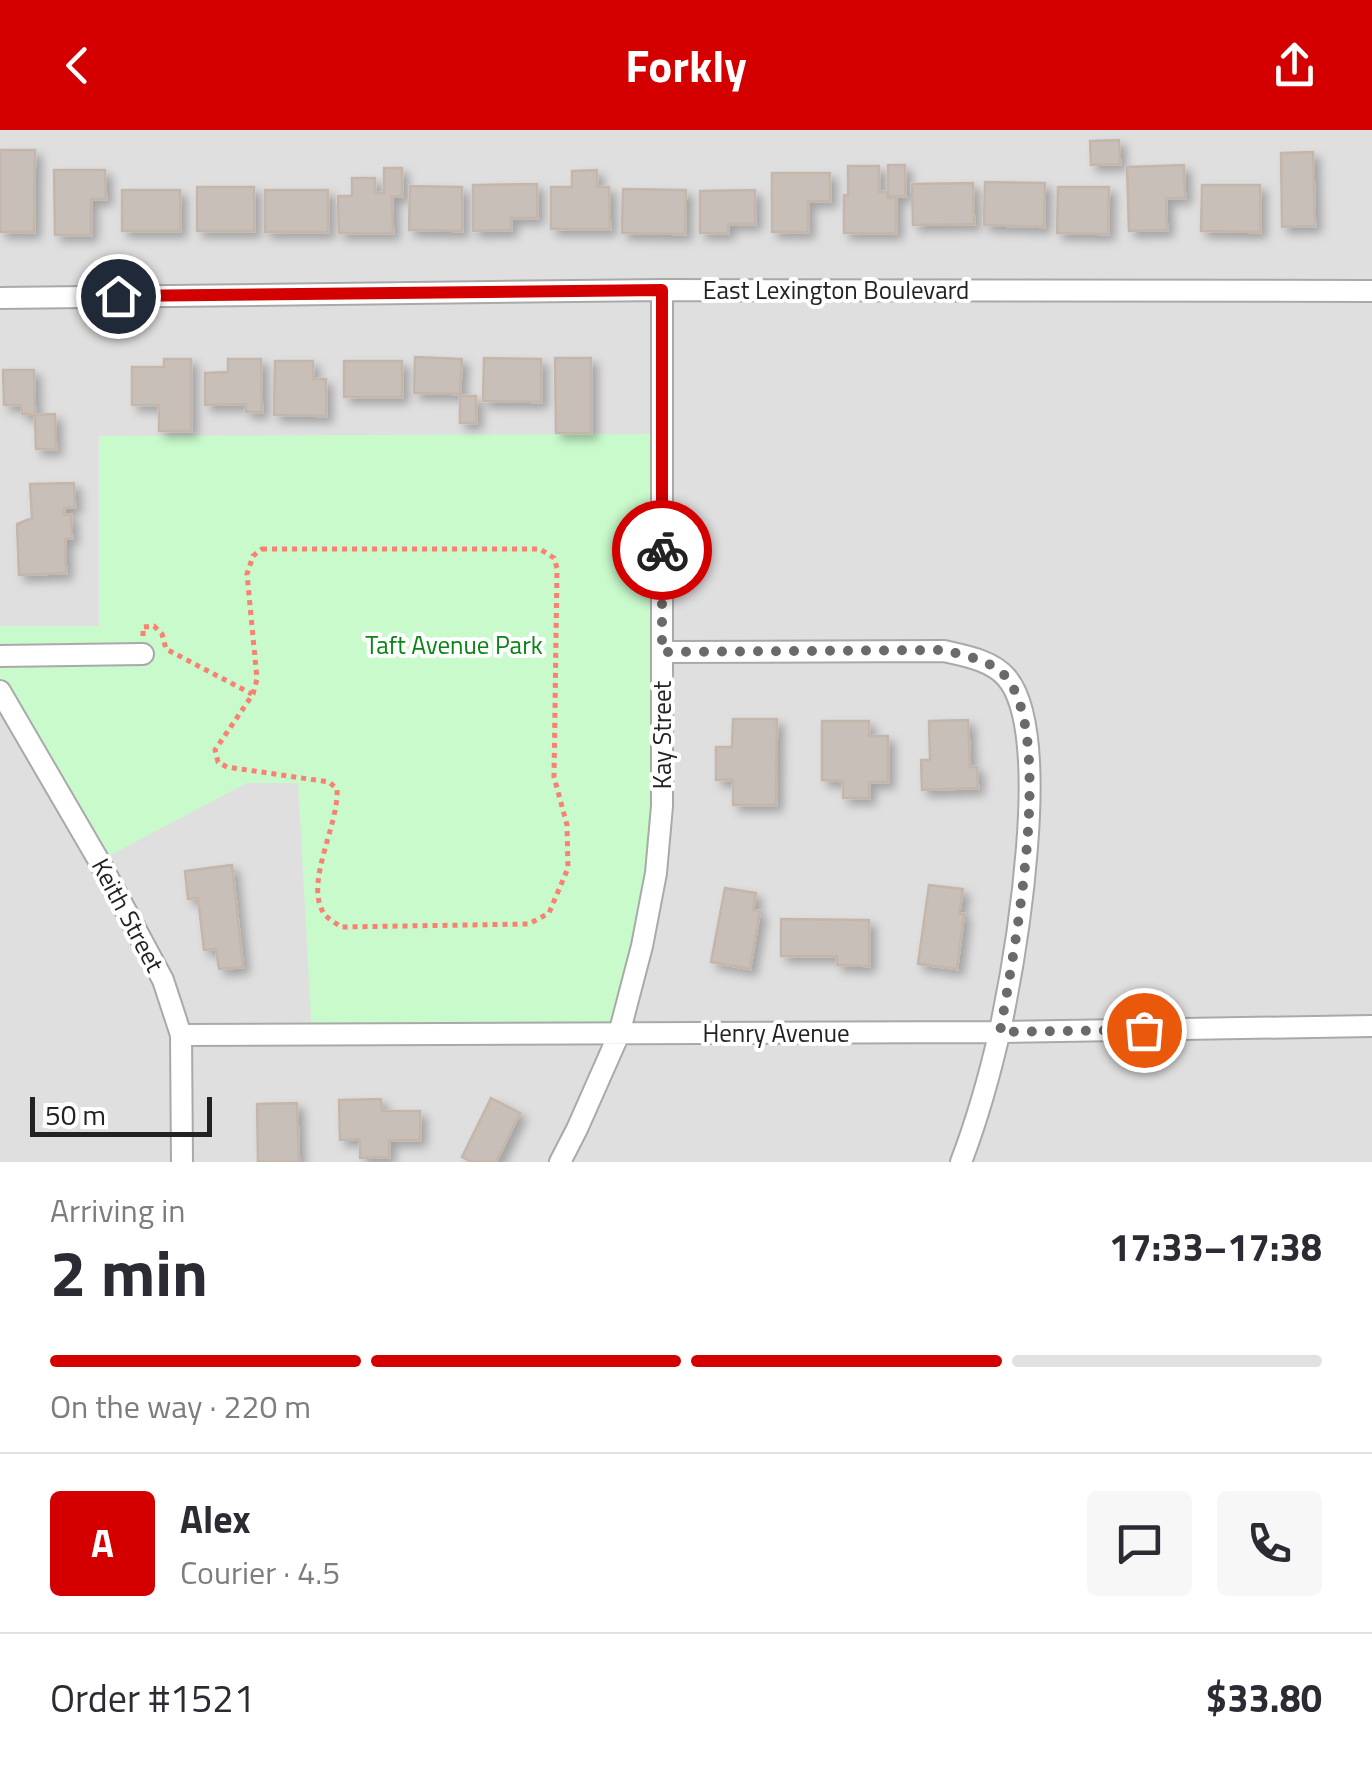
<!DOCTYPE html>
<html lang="en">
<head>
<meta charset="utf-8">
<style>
	body { margin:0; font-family:"Titillium Web",sans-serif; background:#f7f7f7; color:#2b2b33; height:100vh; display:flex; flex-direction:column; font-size:38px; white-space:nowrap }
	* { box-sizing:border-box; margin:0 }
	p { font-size:32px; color:#7c7c81 }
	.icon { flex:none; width:55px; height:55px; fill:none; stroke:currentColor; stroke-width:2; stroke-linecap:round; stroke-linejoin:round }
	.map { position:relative; height:1032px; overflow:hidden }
	.sheet { display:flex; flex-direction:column; background:#fff; flex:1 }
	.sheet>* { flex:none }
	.scale { position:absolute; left:30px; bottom:25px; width:182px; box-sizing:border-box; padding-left:10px; border:5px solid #222; border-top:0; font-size:28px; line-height:35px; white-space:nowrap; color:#222; -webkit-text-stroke:8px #fff; paint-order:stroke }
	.pin { position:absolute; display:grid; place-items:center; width:85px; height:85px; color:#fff; margin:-42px; border:5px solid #fff; border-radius:50%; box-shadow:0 2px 10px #0007 }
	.courier { position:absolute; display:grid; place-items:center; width:100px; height:100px; margin:-50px; border:8px solid #d40000; border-radius:50%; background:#fff; color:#222; box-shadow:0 2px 12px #0007 }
	.headline em { font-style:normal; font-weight:700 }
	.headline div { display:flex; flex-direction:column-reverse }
	.headline { display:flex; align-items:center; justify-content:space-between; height:170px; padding:0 50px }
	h1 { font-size:65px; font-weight:700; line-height:75px }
	.bar { display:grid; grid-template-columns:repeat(4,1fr); gap:15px 10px; align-content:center; height:120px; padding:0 50px }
	.bar i { height:12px; border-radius:8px; background:#e1e1e2 }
	.bar .current { background:#d40000 }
	.bar p { grid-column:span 4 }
	.line { display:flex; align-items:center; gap:25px; padding:0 50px; border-top:2px solid #e1e1e2 }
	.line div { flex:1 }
	.round { display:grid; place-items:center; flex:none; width:105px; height:105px; border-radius:10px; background:#f7f7f7 }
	header { display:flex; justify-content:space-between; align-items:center; height:130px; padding:0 50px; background:#d40000; color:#fff; font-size:45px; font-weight:700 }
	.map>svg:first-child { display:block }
</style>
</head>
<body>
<header><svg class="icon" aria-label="back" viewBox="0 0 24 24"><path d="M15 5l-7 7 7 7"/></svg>Forkly<svg class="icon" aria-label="share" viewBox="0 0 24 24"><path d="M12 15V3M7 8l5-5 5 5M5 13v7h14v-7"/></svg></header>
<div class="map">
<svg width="1372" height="1032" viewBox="0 0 1372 1032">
	<defs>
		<filter id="shadow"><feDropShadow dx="6" dy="6" stdDeviation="5" flood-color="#0004"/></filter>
	</defs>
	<rect width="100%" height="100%" fill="#f2efe9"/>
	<path fill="#e0dfdf" d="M0 0H1372V1032H0Z"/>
	<path fill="#c8facc" d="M662 304V676L619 904 312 905 298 653H247L99 731 0 561V496H99V306Z"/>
	<path fill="#c7bfb8" stroke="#c4b6ab" stroke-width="2.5" filter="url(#shadow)" d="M1119 10 1120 34 1091 35 1090 11Z
		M0 20H35L34 102H0Z
		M1313 22 1315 96 1282 97 1281 23Z
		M888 35H905V66H888Z
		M1184 35 1185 68H1166L1167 100 1129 101 1127 37Z
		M848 36H879V62H887L888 68H896V103H844V65L848 66Z
		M384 38H402V66L392 67 393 103H339L338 66H352V48H375V63H384Z
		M54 40H105L106 69H91V105H55Z
		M597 40V57H609L610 99H551V57H572V41Z
		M772 43H830V71H808V102H772Z
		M985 52 1045 53 1044 97 984 95Z
		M973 53 974 94 913 95 912 54Z
		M537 54V88H511V100L473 101V55Z
		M1202 55H1260V102L1201 101Z
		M410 56 462 57V101L409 100Z
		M197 57H254V101H197Z
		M1058 57H1109L1108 104 1057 103Z
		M623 59 686 60 685 104 622 103Z
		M122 60H180V101H122Z
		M265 60H328V102H265Z
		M755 60V94H728V103H700V61Z
		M415 227 462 229 460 264 414 263Z
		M484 228 541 229V272L483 271Z
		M555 228H591V303H556Z
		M164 229H191V301H159V275H132V237H164Z
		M228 229H261L262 282H246V274L205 275V243L228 242Z
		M275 231H313V249H326V286L274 285Z
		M344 231H402V267H344Z
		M3 240H34L35 285 22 284 21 275H4Z
		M460 266H476V293H460Z
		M55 284 56 319H36L35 285Z
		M74 353 75 377 64 378V385H71L72 408 65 409 66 443 19 445 17 394 32 388 30 354Z
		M733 589H777L776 675H733V650H716V617H732Z
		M968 590 970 637H977L978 658 922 660 921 630H930L929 591Z
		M822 591H869V606H888V652H869V668H843V651L822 650Z
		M232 735 243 837 219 839 216 819 204 820 198 768 188 769 185 741Z
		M929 755 963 759 959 784H964L957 839 918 834Z
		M725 758 756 763 753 780 760 781 750 839 711 832Z
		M781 789 869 790V836L837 835V826H781Z
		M491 968 520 983 496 1032H472L462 1027Z
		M381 969 382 981H420V1010H389V1027L360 1028V1009L340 1010 339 970Z
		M297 973 299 1032H258L257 974Z"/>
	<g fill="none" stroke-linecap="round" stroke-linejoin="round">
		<g stroke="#a9a9a9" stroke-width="24">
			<path id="street" d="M0 168 662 160 1372 161
				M662 522 944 521C965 526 991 530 1006 547 1055 602 1015 829 1000 900 990 944 977 990 961 1032
				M0 526 143 524
				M0 561 99 731 163 850 181 905 182 1032
				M181 905 999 902 1372 896
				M560 1032 577 999 619 904 642 816 656 743 662 676V160"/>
		</g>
		<path stroke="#fa8072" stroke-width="5" stroke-dasharray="5 5" stroke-linecap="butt" d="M262 419H540L554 428 557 438 554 647 567 695 568 738 549 783 529 794 341 797C336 793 326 788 323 782 305 751 339 695 337 659L329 652 227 637 218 632 215 620 253 564 257 549 247 444 253 426Z
			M143 506V497L154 496 162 504 166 519 252 564"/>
		<use href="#street" stroke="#fff" stroke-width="20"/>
	</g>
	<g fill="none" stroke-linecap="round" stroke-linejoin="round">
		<path stroke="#6b6a68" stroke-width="10" stroke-dasharray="0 18" d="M662 420V522L944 520C965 526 992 530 1006 547 1056 607 1013 827 1000 902L1144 900"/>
		<path stroke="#d40000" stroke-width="12" d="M118 166 662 160V420"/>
	</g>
	<g text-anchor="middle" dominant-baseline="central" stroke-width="8" stroke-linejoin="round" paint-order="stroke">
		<g font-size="25" fill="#222" stroke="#fff">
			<text x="836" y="160">East Lexington Boulevard</text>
			<text transform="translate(662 605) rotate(-90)">Kay Street</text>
			<text transform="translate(128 785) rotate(62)">Keith Street</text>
			<text x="776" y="903">Henry Avenue</text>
		</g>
		<g font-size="25" fill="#0c8416" stroke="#fff">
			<text x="454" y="515">Taft Avenue Park</text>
		</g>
	</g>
</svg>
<div class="scale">50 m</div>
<div class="pin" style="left:1144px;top:900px;background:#ea580c"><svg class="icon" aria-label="bag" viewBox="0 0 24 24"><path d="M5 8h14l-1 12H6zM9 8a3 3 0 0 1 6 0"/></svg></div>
<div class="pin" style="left:118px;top:166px;background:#1f2937"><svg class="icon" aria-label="home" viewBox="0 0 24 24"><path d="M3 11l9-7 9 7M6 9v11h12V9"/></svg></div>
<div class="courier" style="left:662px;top:420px"><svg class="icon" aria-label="bike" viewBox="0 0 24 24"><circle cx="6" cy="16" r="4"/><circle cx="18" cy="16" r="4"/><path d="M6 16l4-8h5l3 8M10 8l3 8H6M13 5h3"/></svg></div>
</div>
<section class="sheet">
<div class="headline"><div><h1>2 min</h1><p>Arriving in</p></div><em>17:33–17:38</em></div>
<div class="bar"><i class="current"></i><i class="current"></i><i class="current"></i><i></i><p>On the way · 220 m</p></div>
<div class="line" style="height:180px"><b class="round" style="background:#d40000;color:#fff">A</b><div><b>Alex</b><p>Courier · 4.5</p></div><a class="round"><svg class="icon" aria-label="chat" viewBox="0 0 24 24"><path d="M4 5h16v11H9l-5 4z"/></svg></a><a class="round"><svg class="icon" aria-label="phone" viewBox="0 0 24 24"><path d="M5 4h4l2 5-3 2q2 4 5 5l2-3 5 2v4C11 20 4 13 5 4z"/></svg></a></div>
<div class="line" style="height:130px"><div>Order #1521</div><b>$33.80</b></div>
</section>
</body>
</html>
